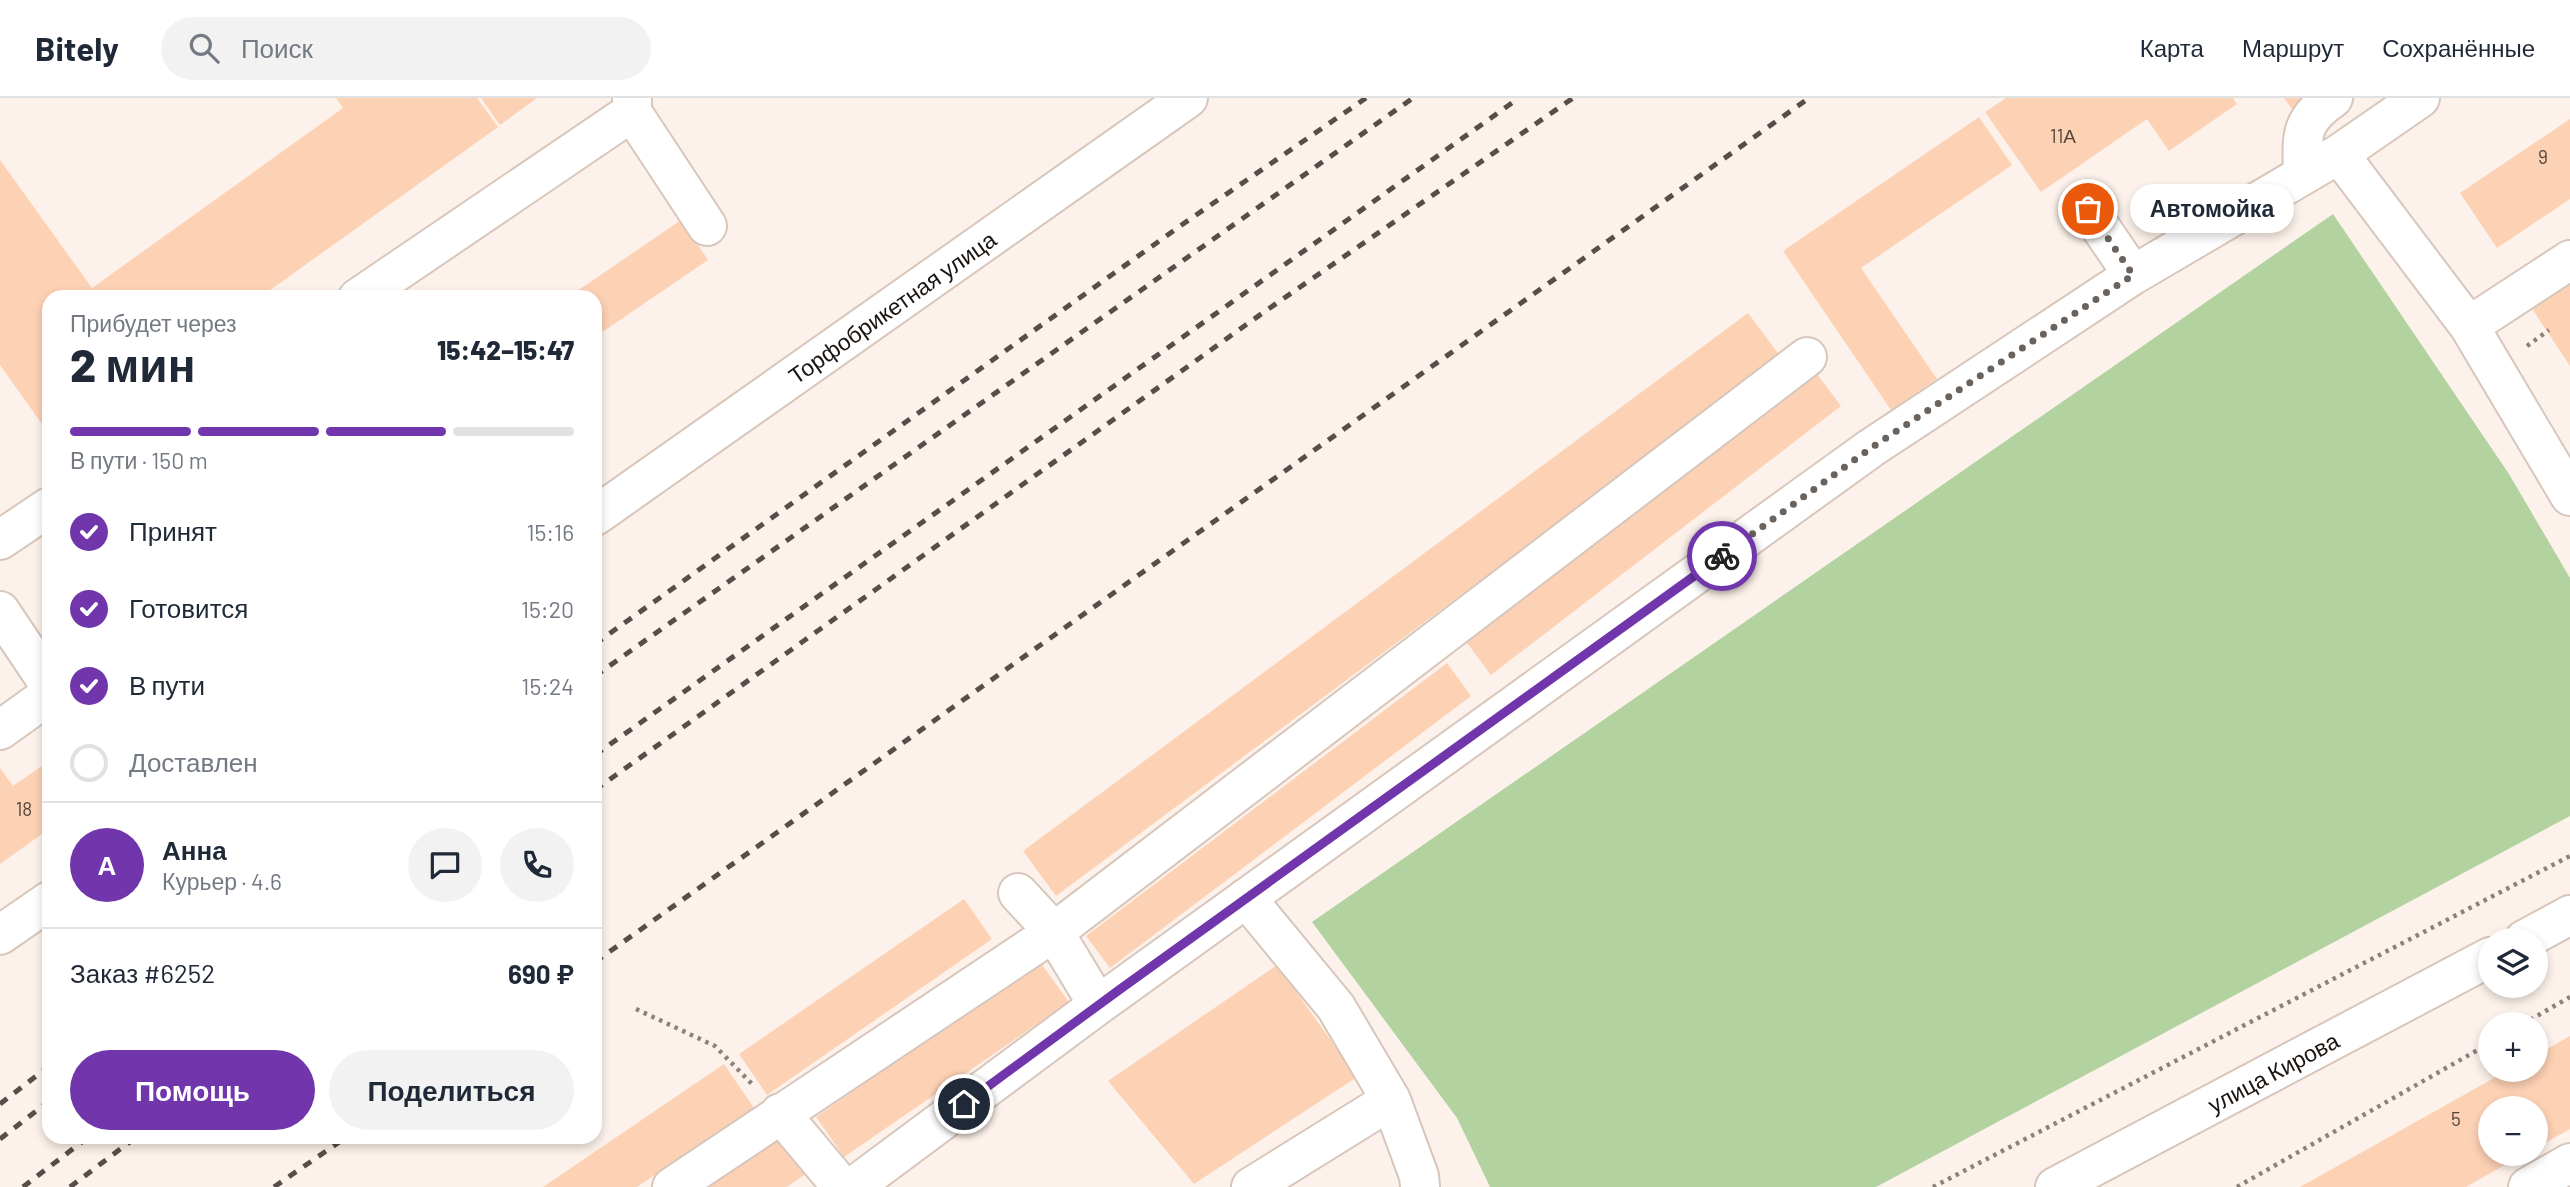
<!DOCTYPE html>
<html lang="ru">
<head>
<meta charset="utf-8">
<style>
	body { margin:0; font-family:Barlow,sans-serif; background:#f2f2f3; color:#1f2937; height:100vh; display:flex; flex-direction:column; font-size:26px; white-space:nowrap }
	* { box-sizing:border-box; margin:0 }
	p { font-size:23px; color:#747a83 }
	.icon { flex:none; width:38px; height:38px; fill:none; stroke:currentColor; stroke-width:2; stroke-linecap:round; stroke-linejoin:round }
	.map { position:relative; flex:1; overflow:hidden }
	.drawer { position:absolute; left:42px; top:192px; width:560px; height:854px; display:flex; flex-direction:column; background:#fff; border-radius:21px; box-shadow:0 4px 10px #0003 }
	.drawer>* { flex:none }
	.buttons { position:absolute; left:2478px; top:830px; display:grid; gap:14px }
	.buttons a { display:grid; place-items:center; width:70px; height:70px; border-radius:50%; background:#fff; box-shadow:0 4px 10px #0003; font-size:35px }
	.pin { position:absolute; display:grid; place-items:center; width:60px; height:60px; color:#fff; margin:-30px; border:4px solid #fff; border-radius:50%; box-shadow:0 2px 7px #0007 }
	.courier { position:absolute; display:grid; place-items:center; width:70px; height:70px; margin:-35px; border:5px solid #7136ac; border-radius:50%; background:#fff; color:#222; box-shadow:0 2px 9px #0007 }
	.bubble { position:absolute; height:49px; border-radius:24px; background:#fff; box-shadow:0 4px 10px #0003; font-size:23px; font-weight:800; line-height:49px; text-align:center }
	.overview em { font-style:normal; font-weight:800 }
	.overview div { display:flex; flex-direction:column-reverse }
	.overview { display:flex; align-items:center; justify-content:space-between; height:119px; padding:0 28px }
	h1 { font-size:46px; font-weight:800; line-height:52px }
	.bar { display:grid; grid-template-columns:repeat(4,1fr); gap:10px 7px; align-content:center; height:84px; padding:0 28px }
	.bar i { height:9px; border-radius:5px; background:#e0e1e3 }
	.bar .current { background:#7136ac }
	.bar p { grid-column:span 4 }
	.line { display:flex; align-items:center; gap:18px; padding:0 28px; border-top:2px solid #e0e1e3 }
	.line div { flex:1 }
	.round { display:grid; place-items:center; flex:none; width:74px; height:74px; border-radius:37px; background:#f2f2f3 }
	ol { padding:0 28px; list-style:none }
	li { display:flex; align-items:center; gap:21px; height:77px }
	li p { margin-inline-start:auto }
	li .icon { padding:7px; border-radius:50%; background:#7136ac; color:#fff; stroke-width:4 }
	li:last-child { color:#747a83 }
	li i { width:38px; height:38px; border:4px solid #e0e1e3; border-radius:50% }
	.primary-button { display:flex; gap:14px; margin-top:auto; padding:14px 28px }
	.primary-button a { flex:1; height:80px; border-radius:42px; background:#7136ac; color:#fff; font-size:28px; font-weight:800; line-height:80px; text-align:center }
	.primary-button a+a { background:#f2f2f3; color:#1f2937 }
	header { display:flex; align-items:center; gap:42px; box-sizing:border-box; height:98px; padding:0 35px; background:#fff; border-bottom:2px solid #e0e1e3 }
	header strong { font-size:33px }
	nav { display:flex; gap:38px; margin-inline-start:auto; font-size:24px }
	.search { width:490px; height:63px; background:#f2f2f3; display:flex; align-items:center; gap:18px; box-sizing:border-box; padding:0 24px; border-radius:38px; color:#747a83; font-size:26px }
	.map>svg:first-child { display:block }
</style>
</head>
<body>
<header>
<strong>Bitely</strong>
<div class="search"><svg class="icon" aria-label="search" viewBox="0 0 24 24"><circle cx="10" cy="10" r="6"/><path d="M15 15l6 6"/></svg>Поиск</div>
<nav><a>Карта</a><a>Маршрут</a><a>Сохранённые</a></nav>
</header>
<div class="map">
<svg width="2570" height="1089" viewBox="0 0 2570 1089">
	<rect width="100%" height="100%" fill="#fdf2eb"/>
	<path fill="#b2d3a0" d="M2333 116 2509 376 2570 480V718L1876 1089H1490L1457 1020 1312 824Z"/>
	<path fill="#fdd1b4" d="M336 0H477L498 29 259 200H49V336L0 267V62L92 190 343 10Z
		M481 0H537L500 27Z
		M2006 0H2233L2237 6 2169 53 2147 21 2041 94 1985 14Z
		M2284 0H2308L2292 11Z
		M1979 19 2012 67 1861 170 1937 281 1891 312 1783 153Z
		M2570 21V101L2497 150 2460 95Z
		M681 122 708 162 595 239V200H567Z
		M2570 176V268L2527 203Z
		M1748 215 1781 259 1056 798 1023 753Z
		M1814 272 1841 308 1491 577 1464 541Z
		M1447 565 1471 598 1110 870 1086 838Z
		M49 663V731L0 766V670L13 688Z
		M964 801 992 841 767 997 739 956Z
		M1040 864 1069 904 844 1059 816 1019Z
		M1277 867 1357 979 1194 1086 1108 983Z
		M2570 938V1031L2536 1050V1010H2490V1055H2526L2466 1089H2300L2510 971H2536V957Z
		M724 966 754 1010 637 1089H543Z
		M780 1030 810 1073 787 1089H696Z"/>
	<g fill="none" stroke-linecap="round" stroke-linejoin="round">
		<g stroke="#d7c6bb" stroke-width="42">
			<path id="minor" d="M632 14 707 128
				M2339 56 2469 228 2570 398
				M2303 77C2302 39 2299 23 2333 0
				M2088 111 2133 177
				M358 200 632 14V0
				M2469 228 2570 162
				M595 418 1188 0
				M0 442 49 409
				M0 513 49 586
				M0 632 49 597
				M1018 795 1054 834 1098 907
				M1246 800 1336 909 1391 1002 1419 1078 1420 1089
				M0 837 49 803
				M2524 842 2570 817
				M780 1015 842 1089
				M672 1089 1054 834 1807 259
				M853 1089 1098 907 1871 350 2133 177 2339 56 2420 0
				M1251 1089 1391 1002
				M2055 1089 2490 859
				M2528 1089 2570 1065"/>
		</g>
		<path stroke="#8b827d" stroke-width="4.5" stroke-dasharray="3.5 5" stroke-linecap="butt" d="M2527 248 2549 232
			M636 911 715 948 753 987
			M2523 926 2570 899
			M1933 1089 2570 758
			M2237 1089 2490 945"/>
		<use href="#minor" stroke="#fff" stroke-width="38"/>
		<path stroke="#554e49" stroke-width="5" stroke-dasharray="9 9" stroke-linecap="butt" d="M595 546 1183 126 1366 0
			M595 578 1413 0
			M595 657 1519 0
			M595 692 1264 214 1573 0
			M595 864 1809 0
			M0 1006 49 968
			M0 1041 49 1003
			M23 1089 87 1040
			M70 1089 135 1040
			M274 1089 345 1040"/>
	</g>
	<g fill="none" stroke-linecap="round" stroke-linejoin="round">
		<path stroke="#6a625d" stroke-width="7" stroke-dasharray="0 12.6" d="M1722 458 1871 350 2133 177 2088 111"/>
		<path stroke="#7136ac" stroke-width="9" d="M964 1006 1119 892 1722 458"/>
	</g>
	<g text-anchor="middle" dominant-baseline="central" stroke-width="6" stroke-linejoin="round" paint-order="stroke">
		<g font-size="19" fill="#54443a">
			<text x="2063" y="37">11А</text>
			<text x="2543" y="58">9</text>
			<text x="24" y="710">18</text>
			<text x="2456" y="1020">5</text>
		</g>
		<g font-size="23" fill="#1b1511" stroke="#fff">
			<text transform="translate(892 209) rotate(-35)">Торфобрикетная улица</text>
			<text transform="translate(2273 974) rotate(-28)">улица Кирова</text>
		</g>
	</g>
</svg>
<div class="buttons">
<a><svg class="icon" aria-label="layers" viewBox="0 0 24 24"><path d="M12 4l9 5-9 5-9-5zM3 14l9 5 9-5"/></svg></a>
<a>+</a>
<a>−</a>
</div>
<div class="pin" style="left:2088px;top:111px;background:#ea580c"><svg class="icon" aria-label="bag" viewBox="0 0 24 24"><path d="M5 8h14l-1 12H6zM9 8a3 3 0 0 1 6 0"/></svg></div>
<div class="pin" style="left:964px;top:1006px;background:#1f2937"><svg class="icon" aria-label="home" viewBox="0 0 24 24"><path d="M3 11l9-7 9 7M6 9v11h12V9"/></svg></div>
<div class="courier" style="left:1722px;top:458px"><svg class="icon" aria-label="bike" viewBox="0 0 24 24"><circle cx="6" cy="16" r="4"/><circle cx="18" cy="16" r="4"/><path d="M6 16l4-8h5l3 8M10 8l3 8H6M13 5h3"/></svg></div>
<div class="bubble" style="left:2130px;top:86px;width:164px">Автомойка</div>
<section class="drawer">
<div class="overview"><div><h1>2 мин</h1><p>Прибудет через</p></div><em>15:42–15:47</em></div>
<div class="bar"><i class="current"></i><i class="current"></i><i class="current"></i><i></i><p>В пути · 150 m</p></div>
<ol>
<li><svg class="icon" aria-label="check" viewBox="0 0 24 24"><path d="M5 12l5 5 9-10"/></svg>Принят<p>15:16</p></li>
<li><svg class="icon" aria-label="check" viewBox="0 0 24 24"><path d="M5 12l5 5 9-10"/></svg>Готовится<p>15:20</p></li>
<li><svg class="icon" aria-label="check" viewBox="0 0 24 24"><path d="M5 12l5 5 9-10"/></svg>В пути<p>15:24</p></li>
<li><i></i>Доставлен</li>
</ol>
<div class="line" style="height:126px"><b class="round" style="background:#7136ac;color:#fff">А</b><div><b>Анна</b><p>Курьер · 4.6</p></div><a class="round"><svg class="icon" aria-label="chat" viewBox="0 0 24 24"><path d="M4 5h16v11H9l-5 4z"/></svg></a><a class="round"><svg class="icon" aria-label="phone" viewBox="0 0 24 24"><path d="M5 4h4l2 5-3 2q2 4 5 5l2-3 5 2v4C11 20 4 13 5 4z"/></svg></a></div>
<div class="line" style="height:91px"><div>Заказ #6252</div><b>690 ₽</b></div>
<div class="primary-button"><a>Помощь</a><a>Поделиться</a></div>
</section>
</div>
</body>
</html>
